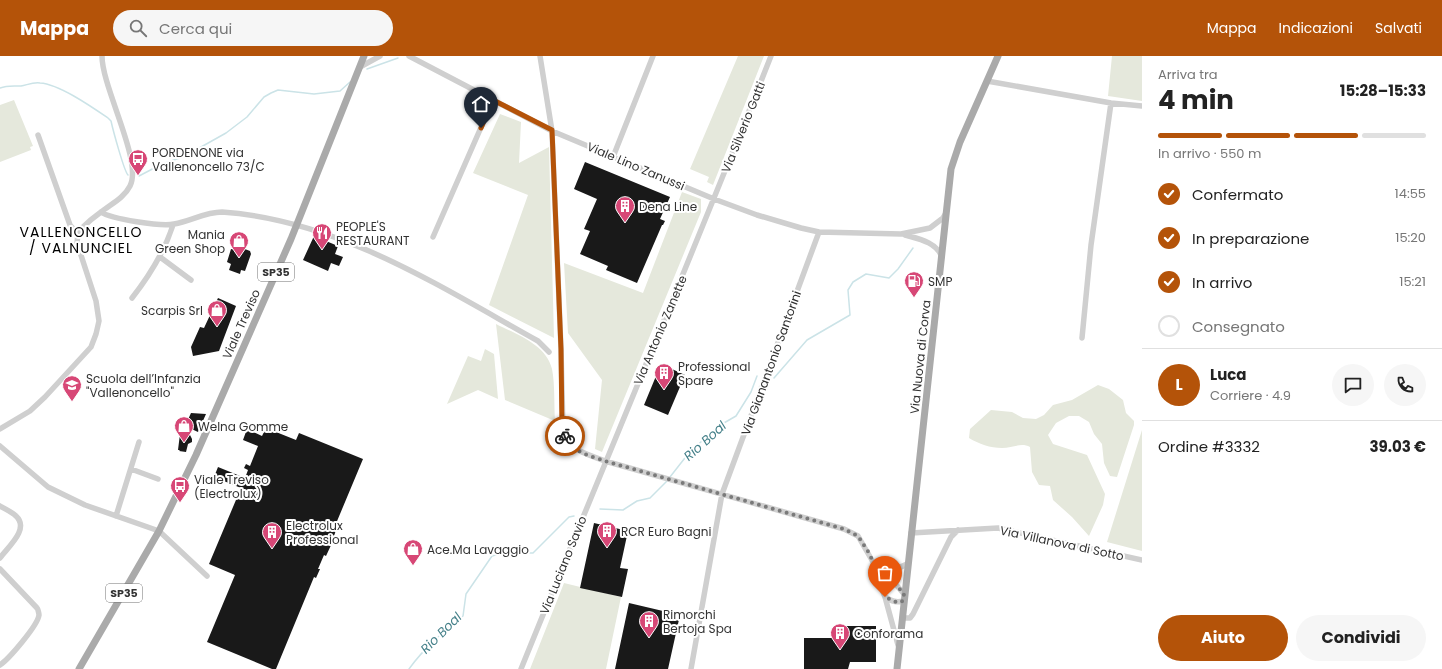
<!DOCTYPE html>
<html lang="it">
<head>
<meta charset="utf-8">
<style>
	body { margin:0; font-family:Poppins,sans-serif; background:#f6f6f6; color:#222; height:100vh; display:flex; flex-direction:column; font-size:15px; white-space:nowrap }
	* { box-sizing:border-box; margin:0 }
	p { font-size:13px; color:#767676 }
	.icon { flex:none; width:22px; height:22px; fill:none; stroke:currentColor; stroke-width:2; stroke-linecap:round; stroke-linejoin:round }
	.map { position:relative; flex:1; overflow:hidden }
	.side { display:flex; flex-direction:column; background:#fff; width:300px }
	.side>* { flex:none }
	.pin { position:absolute; display:grid; place-items:center; width:34px; height:34px; color:#fff; margin:-41px -17px; border-radius:50% 50% 50% 0; rotate:-45deg; box-shadow:0 0 4px #0007 }
	.pin .icon { rotate:45deg }
	.courier { position:absolute; display:grid; place-items:center; width:40px; height:40px; margin:-20px; border:3px solid #b45309; border-radius:50%; background:#fff; color:#222; box-shadow:0 1px 5px #0007 }
	.summary em { font-style:normal; font-weight:700 }
	.summary div { display:flex; flex-direction:column-reverse }
	.summary { display:flex; align-items:center; justify-content:space-between; height:68px; padding:0 16px }
	h1 { font-size:26px; font-weight:700; line-height:30px }
	.bar { display:grid; grid-template-columns:repeat(4,1fr); gap:6px 4px; align-content:center; height:48px; padding:0 16px }
	.bar i { height:5px; border-radius:3px; background:#e0e0e0 }
	.bar .current { background:#b45309 }
	.bar p { grid-column:span 4 }
	.line { display:flex; align-items:center; gap:10px; padding:0 16px; border-top:1px solid #e0e0e0 }
	.line div { flex:1 }
	.round { display:grid; place-items:center; flex:none; width:42px; height:42px; border-radius:21px; background:#f6f6f6 }
	ol { padding:0 16px; list-style:none }
	li { display:flex; align-items:center; gap:12px; height:44px }
	li p { margin-inline-start:auto }
	li .icon { padding:4px; border-radius:50%; background:#b45309; color:#fff; stroke-width:4 }
	li:last-child { color:#767676 }
	li i { width:22px; height:22px; border:2px solid #e0e0e0; border-radius:50% }
	.cta { display:flex; gap:8px; margin-top:auto; padding:8px 16px }
	.cta a { flex:1; height:46px; border-radius:24px; background:#b45309; color:#fff; font-size:16px; font-weight:700; line-height:46px; text-align:center }
	.cta a+a { background:#f6f6f6; color:#222 }
	header { display:flex; align-items:center; gap:24px; box-sizing:border-box; height:56px; padding:0 20px; background:#b45309; color:#fff }
	header strong { font-size:19px }
	nav { display:flex; gap:22px; margin-inline-start:auto; font-size:14px }
	.search { width:280px; height:36px; background:#f6f6f6; display:flex; align-items:center; gap:10px; box-sizing:border-box; padding:0 14px; border-radius:22px; color:#767676; font-size:15px }
	main { display:flex; flex:1; min-height:0 }
	.map>svg:first-child { display:block }
</style>
</head>
<body>
<header>
<strong>Mappa</strong>
<div class="search"><svg class="icon" aria-label="search" viewBox="0 0 24 24"><circle cx="10" cy="10" r="6"/><path d="M15 15l6 6"/></svg>Cerca qui</div>
<nav><a>Mappa</a><a>Indicazioni</a><a>Salvati</a></nav>
</header>
<main>
<div class="map">
<svg width="1142" height="613" viewBox="0 0 1142 613">
	<rect width="100%" height="100%" fill="#fff"/>
	<path fill="#e5e8dc" d="M738 0H764L713 129 707 126 709 121 690 113Z
		M1112 0H1142V45L1108 40Z
		M14 44 33 90 30 91 31 94 0 106V49Z
		M500 58 521 66 519 107 549 91 554 282 489 249 528 139 473 117Z
		M682 136 701 143V156L602 396 595 393 602 324 568 277 564 207 643 237Z
		M496 268C515 278 546 288 552 313 555 327 554 350 555 365L505 344Z
		M485 293 494 298 498 343 478 334 447 348 468 300 481 305Z
		M1098 329 1109 333 1123 344 1126 357 1134 365V369L1117 421 1110 420 1104 407 1102 388 1094 378 1089 366 1079 360H1069L1056 367 1048 379 1053 388 1087 399 1105 438 1103 449 1089 480 1072 461 1053 444 1050 430 1039 429 1032 416 1030 391C1021 386 1013 392 1002 392 990 392 979 388 969 382L970 373 991 354 1012 356 1023 362 1036 363 1044 359 1053 349 1072 344Z
		M1142 374V495L1107 486Z
		M564 527 621 541 606 613H530Z"/>
	<g fill="none" stroke-linecap="round" stroke-linejoin="round">
		<path stroke="#cbe3e7" stroke-width="1.5" d="M367 13 398 2
			M0 32C7 29 14 30 21 30 27 29 33 26 40 27 59 28 92 51 108 62L111 65C113 74 124 115 128 119
			M139 120 160 109 185 100 226 77 247 61 264 41 271 37 278 34 314 38 340 35 350 26
			M774 322 807 284 850 259 848 234 853 226 866 218 889 222 898 213 913 192
			M670 421 688 398 717 371 736 360 751 336 757 320
			M600 453 623 454 637 445 650 442 668 424
			M409 613C424 592 443 576 463 560L466 538 492 500 503 497H533L569 461 574 460"/>
	</g>
	<path fill="#191919" d="M585 106 670 141 660 163 665 165 663 169H662L637 227 606 214 608 210 580 198 590 175 584 173 597 143 574 133Z
		M314 180 338 190 335 198 343 201 339 210 331 207 328 215 303 204Z
		M237 190 250 195 251 198 245 215 241 214 240 218 229 214 231 208 227 206 231 193 236 194Z
		M218 242 236 250 225 279 219 295 193 300 191 291 200 271 204 272Z
		M661 308 685 319 668 359 644 349Z
		M191 357 206 358 198 376 185 370Z
		M266 372 296 384 299 377 363 403 335 470 337 471 334 480 332 479 329 486 332 487 326 500 324 499 318 513H320L316 522 314 521 276 613H272L207 586 235 519 209 508 241 432 214 421 218 411 245 422 248 414 244 412 246 408 250 410 258 390 243 384 247 373 262 380Z
		M180 378 190 379 192 383V386L188 388 186 396 179 395 180 394H178Z
		M594 467 628 475 620 512 628 513 622 541 580 532Z
		M629 547 680 559 668 613H615Z
		M835 570H876V606H850L848 613H804V582H835Z"/>
	<g fill="none" stroke-linecap="round" stroke-linejoin="round">
		<path stroke="#cfcfcf" stroke-width="5.5" d="M409 0 552 75 714 143 757 159 801 172 819 176 901 178 930 172 943 162 946 157
			M540 0 552 75 561 293 563 374C571 396 585 397 605 405L844 473 858 480 873 506 882 512 904 538
			M360 11 380 0
			M987 25 1111 47 1142 50
			M38 79 70 169 78 178
			M613 101 653 0
			M101 156C111 163 162 171 174 168 191 165 205 156 222 156 338 164 439 230 538 285L549 296
			M905 179C919 183 936 186 942 201
			M433 181 493 44
			M160 201 191 224
			M132 242C150 219 164 197 173 169
			M1082 282 1091 189 1111 47
			M0 373 30 355 45 341 91 291 96 278 99 265 96 245 77 187 78 178 82 172C88 166 94 161 101 156 111 148 124 142 130 130 143 105 102 32 102 0
			M0 390 48 431 85 449 159 475 207 520
			M131 413 158 423
			M0 450C5 453 12 456 16 460 30 473 8 491 0 502
			M116 460 139 386
			M911 477 998 472 1142 504
			M873 506 876 519 885 541C892 545 896 547 903 545
			M882 512C893 514 898 513 907 508
			M0 513 37 552C38 553 39 558 39 559 38 569 9 603 0 609
			M885 541 898 589
			M902 562H910L913 558 951 481 958 474
			M521 613C604 408 690 205 771 0
			M691 613 722 438 819 176"/>
		<path stroke="#aaa" stroke-width="7" d="M79 613 159 475 196 399 291 183 364 0
			M897 613 951 113 960 86 998 0"/>
	</g>
	<g fill="none" stroke-linecap="round" stroke-linejoin="round">
		<path stroke="#7a7a7a" stroke-width="4" stroke-dasharray="0 7.2" d="M565 380C571 396 591 400 605 405L844 473 858 480 869 497 873 506 882 512 904 538 903 545 898 547 885 541"/>
		<path stroke="#b45309" stroke-width="5" d="M481 72 493 44 552 74 561 293 562 374 565 380"/>
	</g>
	<defs>
		<g id="bus-pin" transform="scale(1)"><path d="M0 17L-7.5 6A9.5 9.5 0 1 1 7.5 6Z" fill="#d74776" stroke="#fff"/><path d="M-5-6H5V4H4V6H2V4H-2V6H-4V4H-5ZM-3.5-4V0h7V-4ZM-3.5 1.2v1.5H-2V1.2ZM2 1.2v1.5H3.5V1.2Z" fill="#fff"/></g>
		<g id="building-pin" transform="scale(1)"><path d="M0 17L-7.5 6A9.5 9.5 0 1 1 7.5 6Z" fill="#d74776" stroke="#fff"/><path d="M-4-6H4V6H1V3H-1V6H-4ZM-2.5-4.3h1.7v1.8h-1.7ZM.8-4.3h1.7v1.8H.8ZM-2.5-1h1.7V.8h-1.7ZM.8-1h1.7V.8H.8Z" fill="#fff"/></g>
		<g id="restaurant-pin" transform="scale(1)"><path d="M0 17L-7.5 6A9.5 9.5 0 1 1 7.5 6Z" fill="#d74776" stroke="#fff"/><path d="M-5-6h1v4h1v-4h1v4h1v-4h1v5L-1.5 .5V6h-2V.5L-5-1ZM5-6V6H3V1.5H1.5Q1.5-4 5-6Z" fill="#fff"/></g>
		<g id="shop-pin" transform="scale(1)"><path d="M0 17L-7.5 6A9.5 9.5 0 1 1 7.5 6Z" fill="#d74776" stroke="#fff"/><path d="M-5-2.5h2.3a2.7 3.5 0 0 1 5.4 0H5L5.5 6h-11ZM-1.5-2.5h3a1.5 2.3 0 0 0-3 0Z" fill="#fff"/></g>
		<g id="fuel-pin" transform="scale(1)"><path d="M0 17L-7.5 6A9.5 9.5 0 1 1 7.5 6Z" fill="#d74776" stroke="#fff"/><path d="M-5.5-6h7V0h2V4h1.3V-2.5L3-4.5l.8-.8L6-3V5H2.5V1h-1V6h-7ZM-4.2-4.7v3.2H.2V-4.7Z" fill="#fff"/></g>
		<g id="school-pin" transform="scale(1)"><path d="M0 17L-7.5 6A9.5 9.5 0 1 1 7.5 6Z" fill="#d74776" stroke="#fff"/><path d="M0-5L7-2L0 1L-7-2ZM-4 1L0 2.5L4 1V4Q0 6-4 4Z" fill="#fff"/></g>
	</defs>
	<g fill-rule="evenodd">
		<use href="#bus-pin" x="138" y="103"/>
		<use href="#building-pin" x="625" y="150"/>
		<use href="#restaurant-pin" x="322" y="177"/>
		<use href="#shop-pin" x="239" y="185"/>
		<use href="#fuel-pin" x="914" y="225"/>
		<use href="#shop-pin" x="217" y="254"/>
		<use href="#building-pin" x="664" y="317"/>
		<use href="#school-pin" x="72" y="329"/>
		<use href="#shop-pin" x="184" y="370"/>
		<use href="#bus-pin" x="180" y="430"/>
		<use href="#building-pin" x="607" y="475"/>
		<use href="#building-pin" x="272" y="476"/>
		<use href="#shop-pin" x="413" y="493"/>
		<use href="#building-pin" x="649" y="565"/>
		<use href="#building-pin" x="840" y="577"/>
	</g>
	<g text-anchor="middle" dominant-baseline="central" stroke-width="4" stroke-linejoin="round" paint-order="stroke">
		<g fill="#fff" stroke="#707070" stroke-width="1">
			<rect x="258" y="207" width="36" height="18" rx="3"/>
			<rect x="106" y="528" width="36" height="18" rx="3"/>
		</g>
		<g font-size="11" font-weight="bold" fill="#323232">
			<text x="276" y="216">SP35</text>
			<text x="124" y="537">SP35</text>
		</g>
		<g font-size="12" fill="#323232" stroke="#fff">
			<text transform="translate(743 71) rotate(-68)">Via Silverio Gatti</text>
			<text transform="translate(636 110) rotate(23)">Viale Lino Zanussi</text>
			<text transform="translate(241 268) rotate(-66)">Viale Treviso</text>
			<text transform="translate(660 274) rotate(-67)">Via Antonio Zanette</text>
			<text transform="translate(920 301) rotate(-84)">Via Nuova di Corva</text>
			<text transform="translate(771 307) rotate(-70)">Via Gianantonio Santorini</text>
			<text transform="translate(1062 487) rotate(12)">Via Villanova di Sotto</text>
			<text transform="translate(563 509) rotate(-68)">Via Luciano Savio</text>
		</g>
		<g font-size="12" fill="#323232" stroke="#fff" text-anchor="start">
			<text x="152" y="96">PORDENONE via<tspan x="152" dy="14">Vallenoncello 73/C</tspan></text>
			<text x="639" y="150">Dena Line</text>
			<text x="336" y="170">PEOPLE'S<tspan x="336" dy="14">RESTAURANT</tspan></text>
			<text x="225" y="178" text-anchor="end">Mania<tspan x="225" dy="14">Green Shop</tspan></text>
			<text x="928" y="225">SMP</text>
			<text x="203" y="254" text-anchor="end">Scarpis Srl</text>
			<text x="678" y="310">Professional<tspan x="678" dy="14">Spare</tspan></text>
			<text x="86" y="322">Scuola dell’Infanzia<tspan x="86" dy="14">"Vallenoncello"</tspan></text>
			<text x="198" y="370">Welna Gomme</text>
			<text x="194" y="423">Viale Treviso<tspan x="194" dy="14">(Electrolux)</tspan></text>
			<text x="286" y="469">Electrolux<tspan x="286" dy="14">Professional</tspan></text>
			<text x="621" y="475">RCR Euro Bagni</text>
			<text x="427" y="493">Ace.Ma Lavaggio</text>
			<text x="663" y="558">Rimorchi<tspan x="663" dy="14">Bertoja Spa</tspan></text>
			<text x="854" y="577">Conforama</text>
		</g>
		<g font-size="13" font-style="italic" fill="#437f88" stroke="#fff">
			<text transform="translate(705 385) rotate(-42)">Rio Boal</text>
			<text transform="translate(441 577) rotate(-45)">Rio Boal</text>
		</g>
		<g font-size="14" letter-spacing="1" fill="#000" stroke="#fff">
			<text x="81" y="176">VALLENONCELLO<tspan x="81" dy="16">/ VALNUNCIEL</tspan></text>
		</g>
	</g>
</svg>
<div class="pin" style="left:885px;top:541px;background:#ea580c"><svg class="icon" aria-label="bag" viewBox="0 0 24 24"><path d="M5 8h14l-1 12H6zM9 8a3 3 0 0 1 6 0"/></svg></div>
<div class="pin" style="left:481px;top:72px;background:#1f2937"><svg class="icon" aria-label="home" viewBox="0 0 24 24"><path d="M3 11l9-7 9 7M6 9v11h12V9"/></svg></div>
<div class="courier" style="left:565px;top:380px"><svg class="icon" aria-label="bike" viewBox="0 0 24 24"><circle cx="6" cy="16" r="4"/><circle cx="18" cy="16" r="4"/><path d="M6 16l4-8h5l3 8M10 8l3 8H6M13 5h3"/></svg></div>
</div>
<section class="side">
<div class="summary"><div><h1>4 min</h1><p>Arriva tra</p></div><em>15:28–15:33</em></div>
<div class="bar"><i class="current"></i><i class="current"></i><i class="current"></i><i></i><p>In arrivo · 550 m</p></div>
<ol>
<li><svg class="icon" aria-label="check" viewBox="0 0 24 24"><path d="M5 12l5 5 9-10"/></svg>Confermato<p>14:55</p></li>
<li><svg class="icon" aria-label="check" viewBox="0 0 24 24"><path d="M5 12l5 5 9-10"/></svg>In preparazione<p>15:20</p></li>
<li><svg class="icon" aria-label="check" viewBox="0 0 24 24"><path d="M5 12l5 5 9-10"/></svg>In arrivo<p>15:21</p></li>
<li><i></i>Consegnato</li>
</ol>
<div class="line" style="height:72px"><b class="round" style="background:#b45309;color:#fff">L</b><div><b>Luca</b><p>Corriere · 4.9</p></div><a class="round"><svg class="icon" aria-label="chat" viewBox="0 0 24 24"><path d="M4 5h16v11H9l-5 4z"/></svg></a><a class="round"><svg class="icon" aria-label="phone" viewBox="0 0 24 24"><path d="M5 4h4l2 5-3 2q2 4 5 5l2-3 5 2v4C11 20 4 13 5 4z"/></svg></a></div>
<div class="line" style="height:52px"><div>Ordine #3332</div><b>39.03 €</b></div>
<div class="cta"><a>Aiuto</a><a>Condividi</a></div>
</section>
</main>
</body>
</html>
